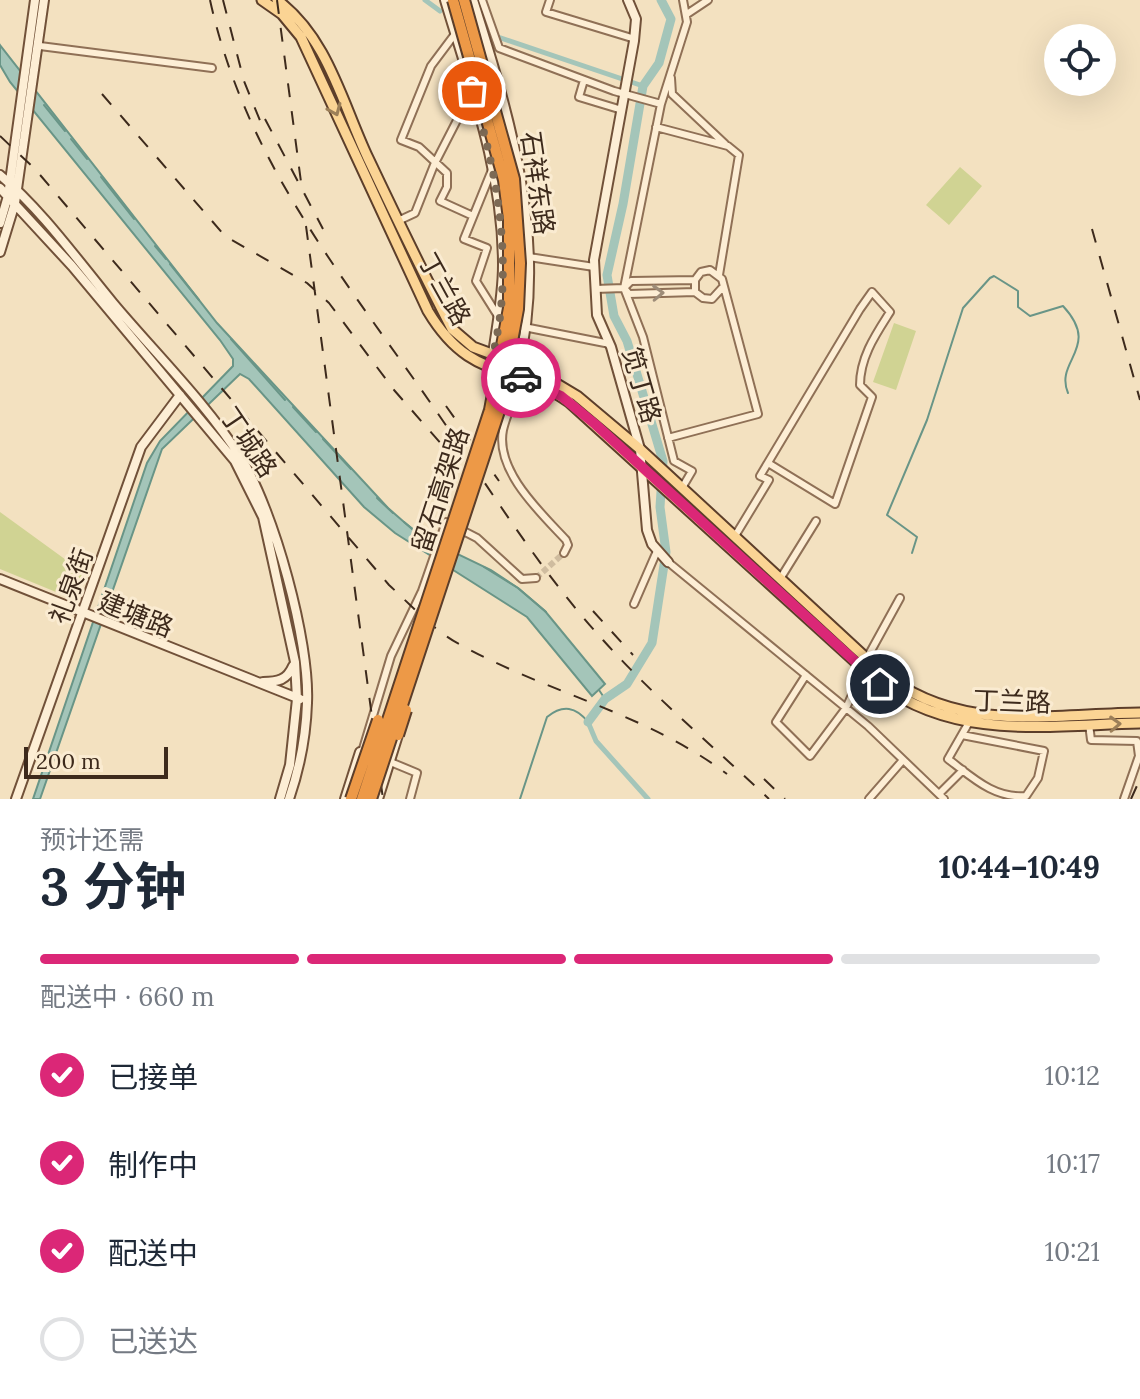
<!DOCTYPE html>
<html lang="zh">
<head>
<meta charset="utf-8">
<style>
	body { margin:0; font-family:Lora,"Noto Sans SC",serif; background:#f6f6f7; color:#1f2937; height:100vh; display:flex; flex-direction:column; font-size:30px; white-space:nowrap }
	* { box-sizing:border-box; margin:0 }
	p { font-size:26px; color:#747a83 }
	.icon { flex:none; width:44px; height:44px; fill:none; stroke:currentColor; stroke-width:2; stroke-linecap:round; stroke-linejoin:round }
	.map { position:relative; height:799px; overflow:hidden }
	.details { display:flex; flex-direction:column; background:#fff; flex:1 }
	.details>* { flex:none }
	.controls { position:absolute; left:1044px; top:24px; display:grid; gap:16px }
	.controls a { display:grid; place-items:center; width:72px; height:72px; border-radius:50%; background:#fff; box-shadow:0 8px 32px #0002; font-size:40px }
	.scale { position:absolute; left:24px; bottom:20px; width:144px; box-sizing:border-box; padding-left:8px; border:4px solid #3d2a1c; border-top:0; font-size:22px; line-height:28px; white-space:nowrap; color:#3d2a1c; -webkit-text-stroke:6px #faebd1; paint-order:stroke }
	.pin { position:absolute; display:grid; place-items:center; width:68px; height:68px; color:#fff; margin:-34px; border:4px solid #fff; border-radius:50%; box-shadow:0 2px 8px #0007 }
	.courier { position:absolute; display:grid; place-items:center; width:80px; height:80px; margin:-40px; border:6px solid #db2777; border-radius:50%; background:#fff; color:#222; box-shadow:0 2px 10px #0007 }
	.summary em { font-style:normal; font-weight:700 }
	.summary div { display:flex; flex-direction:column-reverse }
	.summary { display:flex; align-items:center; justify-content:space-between; height:136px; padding:0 40px }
	h1 { font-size:52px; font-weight:700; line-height:60px }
	.bar { display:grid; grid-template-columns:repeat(4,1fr); gap:12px 8px; align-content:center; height:96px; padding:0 40px }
	.bar i { height:10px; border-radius:6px; background:#e0e1e3 }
	.bar .selected { background:#db2777 }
	.bar p { grid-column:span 4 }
	ol { padding:0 40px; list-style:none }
	li { display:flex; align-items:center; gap:24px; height:88px }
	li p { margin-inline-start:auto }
	li .icon { padding:8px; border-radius:50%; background:#db2777; color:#fff; stroke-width:4 }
	li:last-child { color:#747a83 }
	li i { width:44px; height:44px; border:4px solid #e0e1e3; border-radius:50% }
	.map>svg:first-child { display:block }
</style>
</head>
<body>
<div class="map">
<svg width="1140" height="799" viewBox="0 0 1140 799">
	<rect width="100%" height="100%" fill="#f3e1c0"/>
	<path fill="#d0d393" d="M960 167 982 186 949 225 926 205Z
		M894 323 916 331 896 390 873 382Z
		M0 512 84 573 73 599 0 569Z"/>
	<path fill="#a4c5b9" stroke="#699587" stroke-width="2" d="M0 45 217 323 388 508 420 536 491 570 518 588 545 611 605 684 592 696 527 617 395 533 364 507 249 379 240 374 162 449 40 799H33L147 463 160 441 233 366V359L220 340 10 82 0 65Z"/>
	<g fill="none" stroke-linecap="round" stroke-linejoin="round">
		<path stroke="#699587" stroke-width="2" d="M44 105 65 131
			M71 139 87 159
			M101 177 134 219
			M155 246 166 259
			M170 264 199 300
			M231 339 285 400
			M293 407 316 432
			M323 439 351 469
			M377 498 393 513
			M404 522 424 538
			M912 553 917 537 887 515 927 420 963 308 990 278 994 276 1018 291V307L1030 316 1063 306C1102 348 1054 360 1068 393
			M484 567 518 588 546 612
			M599 690 605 699
			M520 799 547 717C563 704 576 707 588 722"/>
		<path stroke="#a4c5b9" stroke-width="5" d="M425 0 440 11
			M489 34 643 86
			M588 722 596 741 648 799"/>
		<path stroke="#a4c5b9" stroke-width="9" d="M588 722 605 699 627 684 652 643 666 552 660 507 663 461 627 341 614 316 607 275 623 204 643 86 659 63 671 19 661 0"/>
		<path stroke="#cfbc9f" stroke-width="6" stroke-dasharray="6 3" stroke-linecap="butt" d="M536 578 564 553"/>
		<g stroke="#8f7056" stroke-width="10">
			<path id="street" d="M482 0 499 48 614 91 661 104
				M550 0 546 12 635 39
				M687 14 708 0
				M455 34 431 66 401 140 419 147 447 173V187L440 201 473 216
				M40 46 212 68
				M671 78 672 94 725 144
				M584 80 579 97 622 110
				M656 127 728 146 739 155 719 275
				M492 170 464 239 487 248 476 281 498 316
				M400 220 415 213 434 165 472 91
				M529 257 594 267
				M624 288 631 281 695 280
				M595 289 624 288 629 294 695 292
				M524 327 610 344
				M515 376C519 395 507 411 503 430 495 471 541 513 566 540L568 545 564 553
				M668 438 758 414 722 279 710 270 701 272 695 280V292L703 298 712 299 722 288
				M682 488 692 471 674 461 643 337 624 288 661 104 687 22 683 0
				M735 536 769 480 760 476 860 309 872 292 890 312C876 334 860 357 860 385L872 397 835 504 768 463
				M668 562 868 726 944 799
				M780 579 816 521
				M634 604 657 551
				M867 658 900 598
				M806 675 776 722 810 756 846 708 864 669
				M1089 724 1091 740 1137 741 1139 756 1124 799
				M962 735 1044 751 1038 778 1026 796C994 799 972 777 948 759L968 724
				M362 752 391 656 422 591 446 522 477 538 522 579 536 578
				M388 761 417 773 410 799
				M939 794 963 770
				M869 799 903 760"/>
		</g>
		<g stroke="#715139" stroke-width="12">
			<path id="secondary" d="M445 0C471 87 503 172 503 265 503 300 495 334 491 369
				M473 0C510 117 549 245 518 367
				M628 0 636 19 634 41 594 260 597 315 611 347 640 449 647 530 652 544 668 562
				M0 175C41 209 79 262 113 303 155 353 206 403 241 458 274 511 310 642 307 703 306 734 299 770 289 799
				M0 188 72 266 235 461 263 517 295 662 297 699 290 765 280 799
				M0 223 8 196 35 0
				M0 252 15 203 44 0
				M0 579 300 699
				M263 682C278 682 287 680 293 666
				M16 799 141 447 180 395
				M345 799 360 752
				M378 799 398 735"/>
		</g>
		<g stroke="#5c3e2a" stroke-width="13">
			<path id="primary" d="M262 0 282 14 301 37 428 311C471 383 511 361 569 402L880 684C958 741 1049 725 1140 723
				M277 0C328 38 342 103 368 158 395 215 423 273 452 329L473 347 532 369 577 396 640 449 879 670C956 735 1048 714 1140 713"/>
		</g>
		<use href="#street" stroke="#fdeed5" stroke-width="6"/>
		<use href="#secondary" stroke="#fdeed5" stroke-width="8"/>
		<use href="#primary" stroke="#fbd494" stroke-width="9"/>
		<path stroke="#3d2a1c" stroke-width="2" stroke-dasharray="14 14" stroke-linecap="butt" d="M210 0C245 159 341 274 432 405 487 484 538 569 603 640 654 697 714 747 769 799
			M223 0 244 81 265 133
			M277 0 301 182
			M102 94 225 236 307 283 329 303 394 390 465 471
			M265 119 323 229
			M0 136 35 169 389 585C411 605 433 630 459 644 547 693 646 713 727 774
			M306 226 383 799
			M1092 229 1140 400
			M446 406 499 481
			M593 611 633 655
			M764 779 785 799
			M1131 799 1140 779"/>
		<g stroke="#5c3e2a" stroke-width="14" stroke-linecap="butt">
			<path id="highway-bridge" d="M398 735 406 710
				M351 799 378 720
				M362 799 490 410 509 308V219L504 180 453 0
				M371 799 499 411 518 309 520 263 514 179 464 0"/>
		</g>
		<use href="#highway-bridge" stroke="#ed9947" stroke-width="10"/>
	</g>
	<defs><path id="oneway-chevron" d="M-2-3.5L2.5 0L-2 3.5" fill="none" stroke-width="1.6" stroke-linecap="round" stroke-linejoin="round" transform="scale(2)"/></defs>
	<g stroke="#9c7f58">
		<use href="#oneway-chevron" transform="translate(335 110) rotate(67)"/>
		<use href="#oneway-chevron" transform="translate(1115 724) rotate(-2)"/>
	</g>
	<use stroke="#9d8c78" href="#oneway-chevron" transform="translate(658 293) rotate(-2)"/>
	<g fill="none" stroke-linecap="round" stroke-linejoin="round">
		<path stroke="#7d6a55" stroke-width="8" stroke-dasharray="0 14.4" d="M472 91C494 162 508 233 501 308 499 329 494 348 491 369L521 378"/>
		<path stroke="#db2777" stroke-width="10" d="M521 378 561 396 595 424 880 684"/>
	</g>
	<g text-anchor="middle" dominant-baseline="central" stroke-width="6" stroke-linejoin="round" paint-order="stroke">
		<g font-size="26" fill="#3d2a1c" stroke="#faebd1">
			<text transform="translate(538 183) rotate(82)">石祥东路</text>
			<text transform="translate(445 289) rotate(61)">丁兰路</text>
			<text transform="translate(642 385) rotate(74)">笕丁路</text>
			<text transform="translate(249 442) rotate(56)">丁城路</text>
			<text transform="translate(440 490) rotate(-72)">留石高架路</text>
			<text transform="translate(71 586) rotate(-70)">礼泉街</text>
			<text transform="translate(136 614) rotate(22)">建塘路</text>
			<text transform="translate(1012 701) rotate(2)">丁兰路</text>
		</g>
	</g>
</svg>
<div class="controls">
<a><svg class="icon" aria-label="locate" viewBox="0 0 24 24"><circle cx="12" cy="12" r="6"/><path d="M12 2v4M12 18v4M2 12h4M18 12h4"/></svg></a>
</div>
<div class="scale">200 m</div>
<div class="pin" style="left:472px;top:91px;background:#ea580c"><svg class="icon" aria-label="bag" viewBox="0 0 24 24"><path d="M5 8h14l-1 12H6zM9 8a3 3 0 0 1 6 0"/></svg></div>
<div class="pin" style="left:880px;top:684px;background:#1f2937"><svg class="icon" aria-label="home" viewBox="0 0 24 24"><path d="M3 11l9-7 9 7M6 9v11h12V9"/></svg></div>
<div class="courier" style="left:521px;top:378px"><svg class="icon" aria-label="car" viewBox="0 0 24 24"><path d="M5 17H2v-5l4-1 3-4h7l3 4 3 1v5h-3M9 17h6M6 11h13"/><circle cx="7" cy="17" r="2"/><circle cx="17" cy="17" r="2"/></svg></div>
</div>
<section class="details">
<div class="summary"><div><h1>3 分钟</h1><p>预计还需</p></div><em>10:44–10:49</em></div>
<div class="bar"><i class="selected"></i><i class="selected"></i><i class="selected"></i><i></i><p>配送中 · 660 m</p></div>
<ol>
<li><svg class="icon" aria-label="check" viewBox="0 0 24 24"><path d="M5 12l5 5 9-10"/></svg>已接单<p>10:12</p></li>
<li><svg class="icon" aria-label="check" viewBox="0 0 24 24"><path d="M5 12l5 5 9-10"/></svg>制作中<p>10:17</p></li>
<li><svg class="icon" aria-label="check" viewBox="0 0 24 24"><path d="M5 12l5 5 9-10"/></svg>配送中<p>10:21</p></li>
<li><i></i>已送达</li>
</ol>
</section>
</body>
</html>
